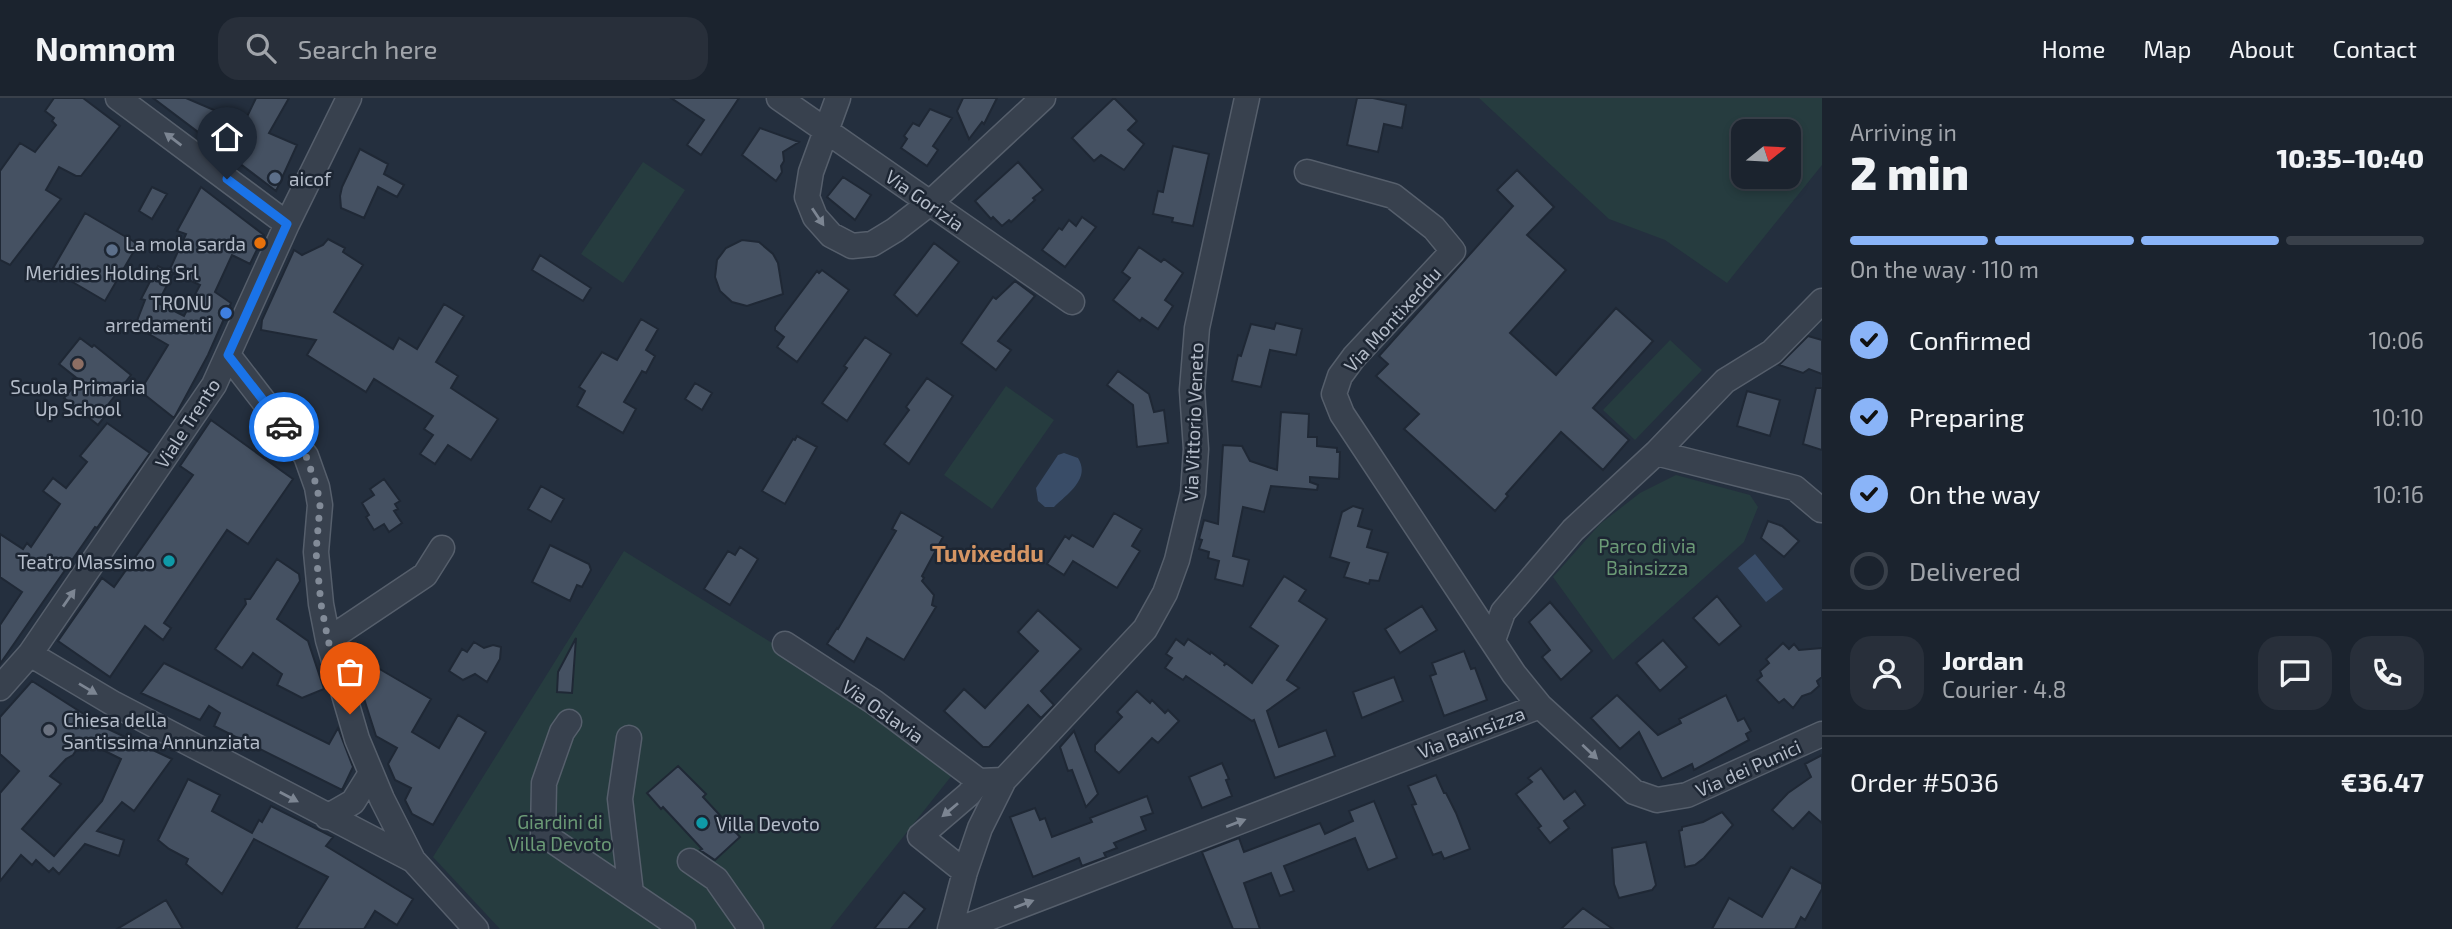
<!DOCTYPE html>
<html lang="en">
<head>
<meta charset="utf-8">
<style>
	body { margin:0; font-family:"Exo 2",sans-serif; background:#282f3a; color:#f1f3f6; height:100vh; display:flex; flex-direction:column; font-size:26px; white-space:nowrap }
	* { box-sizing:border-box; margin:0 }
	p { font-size:23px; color:#a0a4aa }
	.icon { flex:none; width:38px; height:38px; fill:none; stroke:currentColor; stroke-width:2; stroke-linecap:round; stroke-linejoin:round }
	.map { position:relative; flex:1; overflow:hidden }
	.side { display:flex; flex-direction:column; background:#1b232e; width:630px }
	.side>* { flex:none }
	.needle { width:46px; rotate:72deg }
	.tools { position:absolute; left:1731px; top:21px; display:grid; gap:14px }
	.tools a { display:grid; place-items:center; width:70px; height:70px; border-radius:14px; background:#1b232e; box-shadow:0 4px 10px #0003,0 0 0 2px #39404a; font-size:35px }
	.pin { position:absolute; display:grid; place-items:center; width:60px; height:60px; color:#fff; margin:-72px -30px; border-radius:50% 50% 50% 0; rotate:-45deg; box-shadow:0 0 7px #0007 }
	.pin .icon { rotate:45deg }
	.courier { position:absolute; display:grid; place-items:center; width:70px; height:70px; margin:-35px; border:5px solid #1a73e8; border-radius:50%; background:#fff; color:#222; box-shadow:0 2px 9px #0007 }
	.headline em { font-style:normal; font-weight:800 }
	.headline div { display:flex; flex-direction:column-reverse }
	.headline { display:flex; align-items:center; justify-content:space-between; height:119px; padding:0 28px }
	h1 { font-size:46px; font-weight:800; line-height:52px }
	.bar { display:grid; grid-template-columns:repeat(4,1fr); gap:10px 7px; align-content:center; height:84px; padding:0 28px }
	.bar i { height:9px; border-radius:5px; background:#39404a }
	.bar .selected { background:#8ab4f8 }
	.bar p { grid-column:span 4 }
	.line { display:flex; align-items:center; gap:18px; padding:0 28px; border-top:2px solid #39404a }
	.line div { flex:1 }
	.round { display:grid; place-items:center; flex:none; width:74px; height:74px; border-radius:21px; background:#282f3a }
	ol { padding:0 28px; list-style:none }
	li { display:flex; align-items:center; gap:21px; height:77px }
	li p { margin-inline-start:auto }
	li .icon { padding:7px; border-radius:50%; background:#8ab4f8; color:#111; stroke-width:4 }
	li:last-child { color:#a0a4aa }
	li i { width:38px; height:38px; border:4px solid #39404a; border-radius:50% }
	header { display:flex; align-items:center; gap:42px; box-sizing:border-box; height:98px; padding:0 35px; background:#1b232e; border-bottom:2px solid #39404a }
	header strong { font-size:33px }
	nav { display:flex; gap:38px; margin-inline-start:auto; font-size:24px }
	.search { width:490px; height:63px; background:#282f3a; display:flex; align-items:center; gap:18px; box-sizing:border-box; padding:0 24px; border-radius:21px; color:#a0a4aa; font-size:26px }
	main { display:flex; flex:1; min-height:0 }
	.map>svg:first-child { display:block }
</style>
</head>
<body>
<header>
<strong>Nomnom</strong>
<div class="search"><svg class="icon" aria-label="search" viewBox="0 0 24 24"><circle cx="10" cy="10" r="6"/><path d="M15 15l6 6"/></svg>Search here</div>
<nav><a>Home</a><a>Map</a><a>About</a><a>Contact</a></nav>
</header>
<main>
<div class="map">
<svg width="1822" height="831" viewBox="0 0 1822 831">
	<rect width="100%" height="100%" fill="#242f3e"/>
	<path fill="#263c3f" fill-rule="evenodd" d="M1479 0H1822V67L1727 185 1665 142 1609 121ZM1743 33H1788V79H1743Z
		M643 64 685 92 623 185 581 156Z
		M1670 242 1702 272 1635 342 1603 312Z
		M1006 288 1054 322 992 411 944 377Z
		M1676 377 1750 397 1758 409 1744 444 1613 562 1553 479 1600 426 1640 395Z
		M624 453 785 553 953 676 830 831H500L433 759ZM678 668 706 696 703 699 740 739 711 765 700 752 702 751 648 695Z"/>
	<path fill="#394c67" d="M1064 355 1078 360C1091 381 1067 396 1054 409H1045L1038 403 1036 390 1058 357Z
		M1755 456 1783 491 1766 504 1738 470Z"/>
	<path fill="#455162" stroke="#1f2835" stroke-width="2" fill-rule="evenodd" d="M54 0H83L120 28 81 78H76L59 69 46 92 61 101 10 167 0 162V73L20 45 35 54 56 27 52 23 54 20 45 13Z
		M153 0H186L244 25 256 0H289L269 35 297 47 276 93Z
		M671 0H739L701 57 687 47 704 22Z
		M963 0H997L984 26 982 24 969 41 957 13Z
		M1114 0 1137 23 1128 32 1144 46 1124 72 1101 57 1094 63 1072 40Z
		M1357 0H1373L1406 7 1402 30 1384 26 1378 54 1347 47Z
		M930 11 952 20 933 48 938 52 927 68 901 50 907 41 904 38 913 25 919 28Z
		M760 30 799 44 783 54 784 63 781 68 782 74 776 83 742 57Z
		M1173 48 1209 56 1193 128 1172 124 1173 120 1153 116 1158 93 1163 94Z
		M360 51 388 66 384 76 404 87 397 99 378 89 364 120 341 110 340 98 342 89Z
		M1018 64 1043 92 1033 100 1035 102 1011 124 1009 122 1002 128 993 119 991 121 975 103Z
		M1517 72 1554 109 1527 137 1566 172 1510 235 1556 277 1616 210 1653 243 1593 310 1629 342 1603 372 1561 334 1506 396 1508 398 1495 413 1404 331 1419 316 1376 278 1388 266 1379 258 1513 108 1497 92Z
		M843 79 871 97 855 122 827 99Z
		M152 89 167 96 152 121 139 113Z
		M201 89 264 137 250 166 232 157 215 194 231 205 208 257 174 320 140 293 168 247 135 228 145 202 141 201 158 168 173 175 158 205 184 218 200 187 169 173 186 136 177 133Z
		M85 115 138 146 105 203 52 172Z
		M1082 119 1096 129 1065 169 1042 152 1059 130 1062 132 1069 122 1076 128Z
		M328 141 345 150 343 154 363 167 334 214 393 251 399 240 417 251 444 206 464 218 436 264 458 278 451 290 498 321 471 362 448 347 435 366 420 356 433 337 424 331 433 318 374 281 366 294 307 257 316 242 261 232 262 222 294 152 302 157 323 147Z
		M742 142 759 144 773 156 778 165 783 196 747 208 732 204 720 193 715 179 717 162 726 150Z
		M934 145 959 164 917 218 894 197Z
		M1139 149 1161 164 1164 161 1183 175 1165 202 1173 208 1158 231 1142 220 1140 223 1113 202 1130 180 1122 174Z
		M540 157 591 190 583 203 532 172Z
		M822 172 849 192 797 264 777 249 784 239 775 232V229L817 173 819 175Z
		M1015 183 1035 198 998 243 1011 252 996 272 961 245 993 199 996 201Z
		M641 221 658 231 646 252 655 258 646 275 642 273 624 304 636 311 623 335 577 308 585 293 579 289 602 254 617 262Z
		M1276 225 1302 231 1296 257 1270 252 1261 289 1232 283 1238 257 1241 258 1251 226 1274 231Z
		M1808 238 1822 242V276L1809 271 1803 275 1779 267Z
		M865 239 891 256 847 323 822 305 847 270 844 268Z
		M80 240 92 249 94 247 131 277 107 308 111 311 98 327 64 300 79 282 59 266Z
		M1118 273 1149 296 1154 314 1164 312 1168 345 1137 349 1133 307 1107 287Z
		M927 280 953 298 909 366 884 346 909 312 906 309Z
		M695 285 712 295 702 312 685 301Z
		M1816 290H1822V352L1803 346Z
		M1747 293 1780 302 1770 338 1737 328Z
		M1281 314 1309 316 1308 339H1317V348L1337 350V354H1340L1339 381 1310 379V384L1318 387 1317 392 1271 388 1264 414 1243 409 1233 458 1249 462 1243 488 1215 481 1219 463 1208 460 1209 454 1199 451 1202 442 1199 441 1204 422 1218 426 1223 347 1242 348 1250 363 1277 372Z
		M211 322 293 381 248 446 227 432 164 525 171 530 163 542 145 528 110 579 58 543 102 480 114 489 193 377 180 368Z
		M107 325 150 355 97 430 95 429 0 566V527L22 494 0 479V436L23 451 27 445 31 449 60 406 43 393 53 380 66 390 87 364 80 358Z
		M797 338 817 349 785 406 762 393 793 341 795 342Z
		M384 381 400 403 395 406 398 411 394 413 402 425 389 434 384 426 374 432 366 419 369 417 362 405 374 397 370 391Z
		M541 388 564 401 551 424 528 411Z
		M1353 408 1363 411 1358 428 1372 432 1367 449 1388 455 1379 483 1370 482 1369 486 1344 479 1349 465 1330 459 1342 414Z
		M901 414 943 439 922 478 924 480 922 483 934 497 932 507 936 509 904 562 867 540 854 564 827 546 837 530 838 531 896 433 892 431Z
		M1114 415 1142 431 1132 448 1140 453 1117 490 1073 463 1064 477 1047 466 1065 438 1069 441 1072 437 1093 449Z
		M1768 423 1782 428 1799 443 1784 459 1761 440Z
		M550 447 589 466 591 472 582 489 577 487 570 503 532 484Z
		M740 449 758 461 730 507 704 491 728 453 735 457Z
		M277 461 299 476 300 483 277 521 308 543 324 591 302 600 277 587 282 576 253 555 242 570 215 551 246 506 245 501H250Z
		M1284 478 1306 492 1299 503 1327 521 1287 582 1299 590 1267 613 1279 649 1326 632 1335 658 1275 680 1254 622 1252 623 1186 578 1183 582 1165 570 1172 560 1166 556 1176 541 1184 547 1188 541 1210 556 1211 554 1225 565 1224 568 1226 565 1252 585 1278 548 1250 529Z
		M1717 498 1741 528 1719 547 1693 520Z
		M1550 504 1592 553 1561 582 1542 559 1550 552 1529 524Z
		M1422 508 1437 532 1400 555 1385 531Z
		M1038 512 1081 551 1041 593 1054 607 1041 620 1028 607 989 649H983L944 613 964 591 985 610 1038 553 1018 534Z
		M576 540 572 595 557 594 558 574Z
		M1663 542 1687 569 1660 593 1636 565Z
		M474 544 484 550 493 547 501 549 500 561 487 584 475 576 463 582 449 573 462 551 467 554Z
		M1783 545 1789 551 1794 546 1799 552 1822 550V579L1817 583 1819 588 1811 595 1802 598 1793 610 1784 601 1779 605 1757 582 1762 578 1760 573 1769 565 1766 561Z
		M1464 553 1471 571 1475 570 1487 602 1444 618 1430 578 1436 576 1432 565Z
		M164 565 329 646 338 630 353 669 342 692 214 628 220 615 209 608 200 622 141 595Z
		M371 566 431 601 412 634 439 650 458 617 486 634 433 727 412 716 405 702 411 690 395 682 388 666 397 650 376 638 358 582 364 571 367 573Z
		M1394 579 1403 603 1362 620 1353 594Z
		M32 583 106 630 172 661 134 713 122 704 97 733 124 742 119 758 85 746 59 776 53 770 49 774 36 762 32 767 21 757 0 783V695L19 673 0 656V619ZM83 642 121 661 102 703 54 758 22 731 61 686 50 678 66 661 73 657Z
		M1137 593 1150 605 1152 602 1165 615 1168 612 1179 623 1158 645 1152 640 1119 675 1095 653V647L1122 619 1117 614Z
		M1617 597 1658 637 1681 625 1679 621 1726 597 1738 623 1744 620 1751 633 1746 636 1749 642 1694 672 1692 666 1662 681 1639 634 1620 651 1591 620Z
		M1074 633 1098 696 1086 709 1072 672 1068 673 1060 649Z
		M1822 657V725L1809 714 1793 731 1772 712 1788 695 1811 679 1805 666Z
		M1222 665 1229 681 1226 682 1232 698 1202 710 1189 679Z
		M678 668 706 696 703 699 740 739 715 762 700 752 702 751 663 709 661 711 647 695Z
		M1541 670 1564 701 1575 693 1585 707 1564 723 1569 730 1550 745 1538 730 1541 728 1516 696 1532 684 1528 680Z
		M1436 677 1444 695H1446L1456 715 1470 751 1444 761 1441 754 1433 757 1412 707 1416 706 1408 688Z
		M188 681 220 697 212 713 252 735 259 722 262 724 271 708 333 739 326 748 413 801 397 827 375 813 364 831H296L328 779 254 741 222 796 186 766 188 761 169 751 158 742Z
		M1147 698 1153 715 1141 719 1146 732 1114 745 1117 750 1104 755 1106 759 1082 768 1079 760 1033 779 1010 719 1035 710 1040 722 1045 720 1052 739 1092 724 1090 720Z
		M1374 703 1397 760 1368 772 1355 740 1284 768 1294 793 1280 798 1271 775 1244 785 1260 831H1233L1202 754 1239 740 1244 754 1320 725 1325 736 1353 723 1349 713Z
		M1722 714 1733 727 1704 760 1695 767 1685 769 1679 733 1682 732V729L1703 724Z
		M1646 744 1656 787 1652 792 1619 800 1614 786 1612 750Z
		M1791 769 1822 786V791L1805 822 1801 819 1795 831H1712L1729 800 1762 819Z
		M904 794 925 811 908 831H874Z
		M166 802 183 831H117Z
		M1583 810 1594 818 1613 831H1561Z"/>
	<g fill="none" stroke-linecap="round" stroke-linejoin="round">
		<g stroke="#565f6c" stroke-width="27">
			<path id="minor" d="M118 0 287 126
				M779 0 1072 204
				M838 0 811 74 807 99 815 119 831 137 852 148 872 146 895 132 930 105 1043 0
				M1307 74 1393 98 1434 130 1453 153 1354 259 1340 278 1334 296 1342 316 1514 576 1540 608 1634 694 1657 702 1687 697 1822 636
				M228 257 306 358 317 389 320 407 316 454 321 506 328 542 357 641 382 701 413 762
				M1656 355 1795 390 1821 412
				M328 542 425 477 442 450
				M1493 542 1503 514 1573 432 1656 355 1725 283 1772 254 1822 203
				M785 546 874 604 979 683 1004 682
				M30 556 114 606 413 762 476 831
				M0 590 30 556 214 287 287 126 349 0
				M569 624 562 634 544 685 543 736 683 831
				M629 640 620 701 631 795
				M327 719 353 704 371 675
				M690 763 716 781 751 831
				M965 774 920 738 969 696 979 683
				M950 831 965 774 980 730 1004 682 1145 531 1165 495 1177 462 1193 395 1196 351 1192 292 1197 230 1247 0
				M960 831 1540 608"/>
		</g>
		<use href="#minor" stroke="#38414e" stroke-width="24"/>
	</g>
	<defs><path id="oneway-solid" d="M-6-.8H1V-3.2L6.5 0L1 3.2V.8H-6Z" transform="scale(1.75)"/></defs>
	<g fill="#7c8592">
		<use href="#oneway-solid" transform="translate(173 41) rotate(-143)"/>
		<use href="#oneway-solid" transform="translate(818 119) rotate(56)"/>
		<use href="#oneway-solid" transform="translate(69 500) rotate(-55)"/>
		<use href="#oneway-solid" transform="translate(88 591) rotate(31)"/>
		<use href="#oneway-solid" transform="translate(1590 654) rotate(43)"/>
		<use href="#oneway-solid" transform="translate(289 699) rotate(28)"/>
		<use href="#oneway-solid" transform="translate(950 712) rotate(140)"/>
		<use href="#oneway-solid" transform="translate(1236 725) rotate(-21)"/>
		<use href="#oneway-solid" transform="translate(1024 806) rotate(-21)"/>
	</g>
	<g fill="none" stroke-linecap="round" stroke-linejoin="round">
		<path stroke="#828b98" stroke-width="7" stroke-dasharray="0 12.6" d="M284 329 306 358 317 389 320 407 316 454 321 506 328 542 350 616"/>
		<path stroke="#1a73e8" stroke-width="9" d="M227 81 287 126 228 257 284 329"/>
	</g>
	<g fill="#5c6f8a" stroke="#1d2633" stroke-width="2.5">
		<circle cx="275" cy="80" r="7"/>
		<circle cx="112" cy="152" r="7"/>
	</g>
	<circle fill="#e8710a" stroke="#1d2633" stroke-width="2.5" cx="260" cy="145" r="7"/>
	<circle fill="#3f7fe0" stroke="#1d2633" stroke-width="2.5" cx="226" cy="215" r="7"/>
	<circle fill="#8d6e63" stroke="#1d2633" stroke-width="2.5" cx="78" cy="266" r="7"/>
	<g fill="#0f9aa8" stroke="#1d2633" stroke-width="2.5">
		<circle cx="169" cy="463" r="7"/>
		<circle cx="702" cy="725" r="7"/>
	</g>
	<circle fill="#6b7280" stroke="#1d2633" stroke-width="2.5" cx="49" cy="632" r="7"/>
	<g text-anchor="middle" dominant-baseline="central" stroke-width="5" stroke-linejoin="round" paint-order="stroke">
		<g font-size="19" fill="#b4bcc9" stroke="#1d2633" text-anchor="start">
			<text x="289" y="80">aicof</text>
			<text x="246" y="145" text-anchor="end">La mola sarda</text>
			<text x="112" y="174" text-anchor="middle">Meridies Holding Srl</text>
			<text x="212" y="204" text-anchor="end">TRONU<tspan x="212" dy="22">arredamenti</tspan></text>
			<text x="78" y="288" text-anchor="middle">Scuola Primaria<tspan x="78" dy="22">Up School</tspan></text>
			<text x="155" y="463" text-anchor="end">Teatro Massimo</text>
			<text x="63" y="621">Chiesa della<tspan x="63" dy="22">Santissima Annunziata</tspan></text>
			<text x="716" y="725">Villa Devoto</text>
		</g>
		<g font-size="19" fill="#b4bcc9" stroke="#1d2633">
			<text transform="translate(925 102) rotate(35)">Via Gorizia</text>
			<text transform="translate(1392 221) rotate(-48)">Via Montixeddu</text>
			<text transform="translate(1193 324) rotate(-88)">Via Vittorio Veneto</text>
			<text transform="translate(187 325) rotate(-57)">Viale Trento</text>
			<text transform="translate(883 613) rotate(35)">Via Oslavia</text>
			<text transform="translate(1471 634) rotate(-21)">Via Bainsizza</text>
			<text transform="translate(1748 670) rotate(-24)">Via dei Punici</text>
		</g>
		<g font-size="19" fill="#6b9a76" stroke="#1d2633">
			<text x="1647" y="447">Parco di via<tspan x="1647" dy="22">Bainsizza</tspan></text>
			<text x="560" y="723">Giardini di<tspan x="560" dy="22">Villa Devoto</tspan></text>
		</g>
		<g font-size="23" font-weight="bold" fill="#d59563" stroke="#1d2633">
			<text x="988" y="455">Tuvixeddu</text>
		</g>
	</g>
</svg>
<div class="tools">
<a><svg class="needle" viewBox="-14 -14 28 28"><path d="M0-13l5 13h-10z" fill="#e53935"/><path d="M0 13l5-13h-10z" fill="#a0a4aa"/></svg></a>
</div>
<div class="pin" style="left:350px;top:616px;background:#ea580c"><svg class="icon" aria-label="bag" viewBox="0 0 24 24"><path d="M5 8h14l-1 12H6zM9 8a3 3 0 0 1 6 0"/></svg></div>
<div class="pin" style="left:227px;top:81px;background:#1f2937"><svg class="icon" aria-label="home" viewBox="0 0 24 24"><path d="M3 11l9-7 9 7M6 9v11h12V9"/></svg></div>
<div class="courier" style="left:284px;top:329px"><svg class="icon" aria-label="car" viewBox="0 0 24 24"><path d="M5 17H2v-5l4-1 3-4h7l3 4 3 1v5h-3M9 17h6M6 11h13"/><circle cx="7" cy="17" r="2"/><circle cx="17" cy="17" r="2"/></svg></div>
</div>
<section class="side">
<div class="headline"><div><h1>2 min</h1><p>Arriving in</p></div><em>10:35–10:40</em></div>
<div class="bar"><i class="selected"></i><i class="selected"></i><i class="selected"></i><i></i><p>On the way · 110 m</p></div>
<ol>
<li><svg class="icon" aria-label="check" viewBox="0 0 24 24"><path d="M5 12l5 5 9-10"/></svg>Confirmed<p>10:06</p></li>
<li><svg class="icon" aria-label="check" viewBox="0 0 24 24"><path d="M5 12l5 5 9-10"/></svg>Preparing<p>10:10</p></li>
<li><svg class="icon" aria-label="check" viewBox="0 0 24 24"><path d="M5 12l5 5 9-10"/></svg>On the way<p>10:16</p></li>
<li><i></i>Delivered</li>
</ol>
<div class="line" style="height:126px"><a class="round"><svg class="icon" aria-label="person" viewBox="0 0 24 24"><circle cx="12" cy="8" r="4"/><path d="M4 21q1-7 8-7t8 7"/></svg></a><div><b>Jordan</b><p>Courier · 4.8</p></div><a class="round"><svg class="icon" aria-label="chat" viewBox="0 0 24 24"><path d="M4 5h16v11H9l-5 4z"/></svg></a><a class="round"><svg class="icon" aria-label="phone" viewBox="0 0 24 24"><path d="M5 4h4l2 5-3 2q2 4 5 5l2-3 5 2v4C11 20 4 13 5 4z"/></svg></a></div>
<div class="line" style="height:91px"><div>Order #5036</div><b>€36.47</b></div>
</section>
</main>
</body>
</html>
